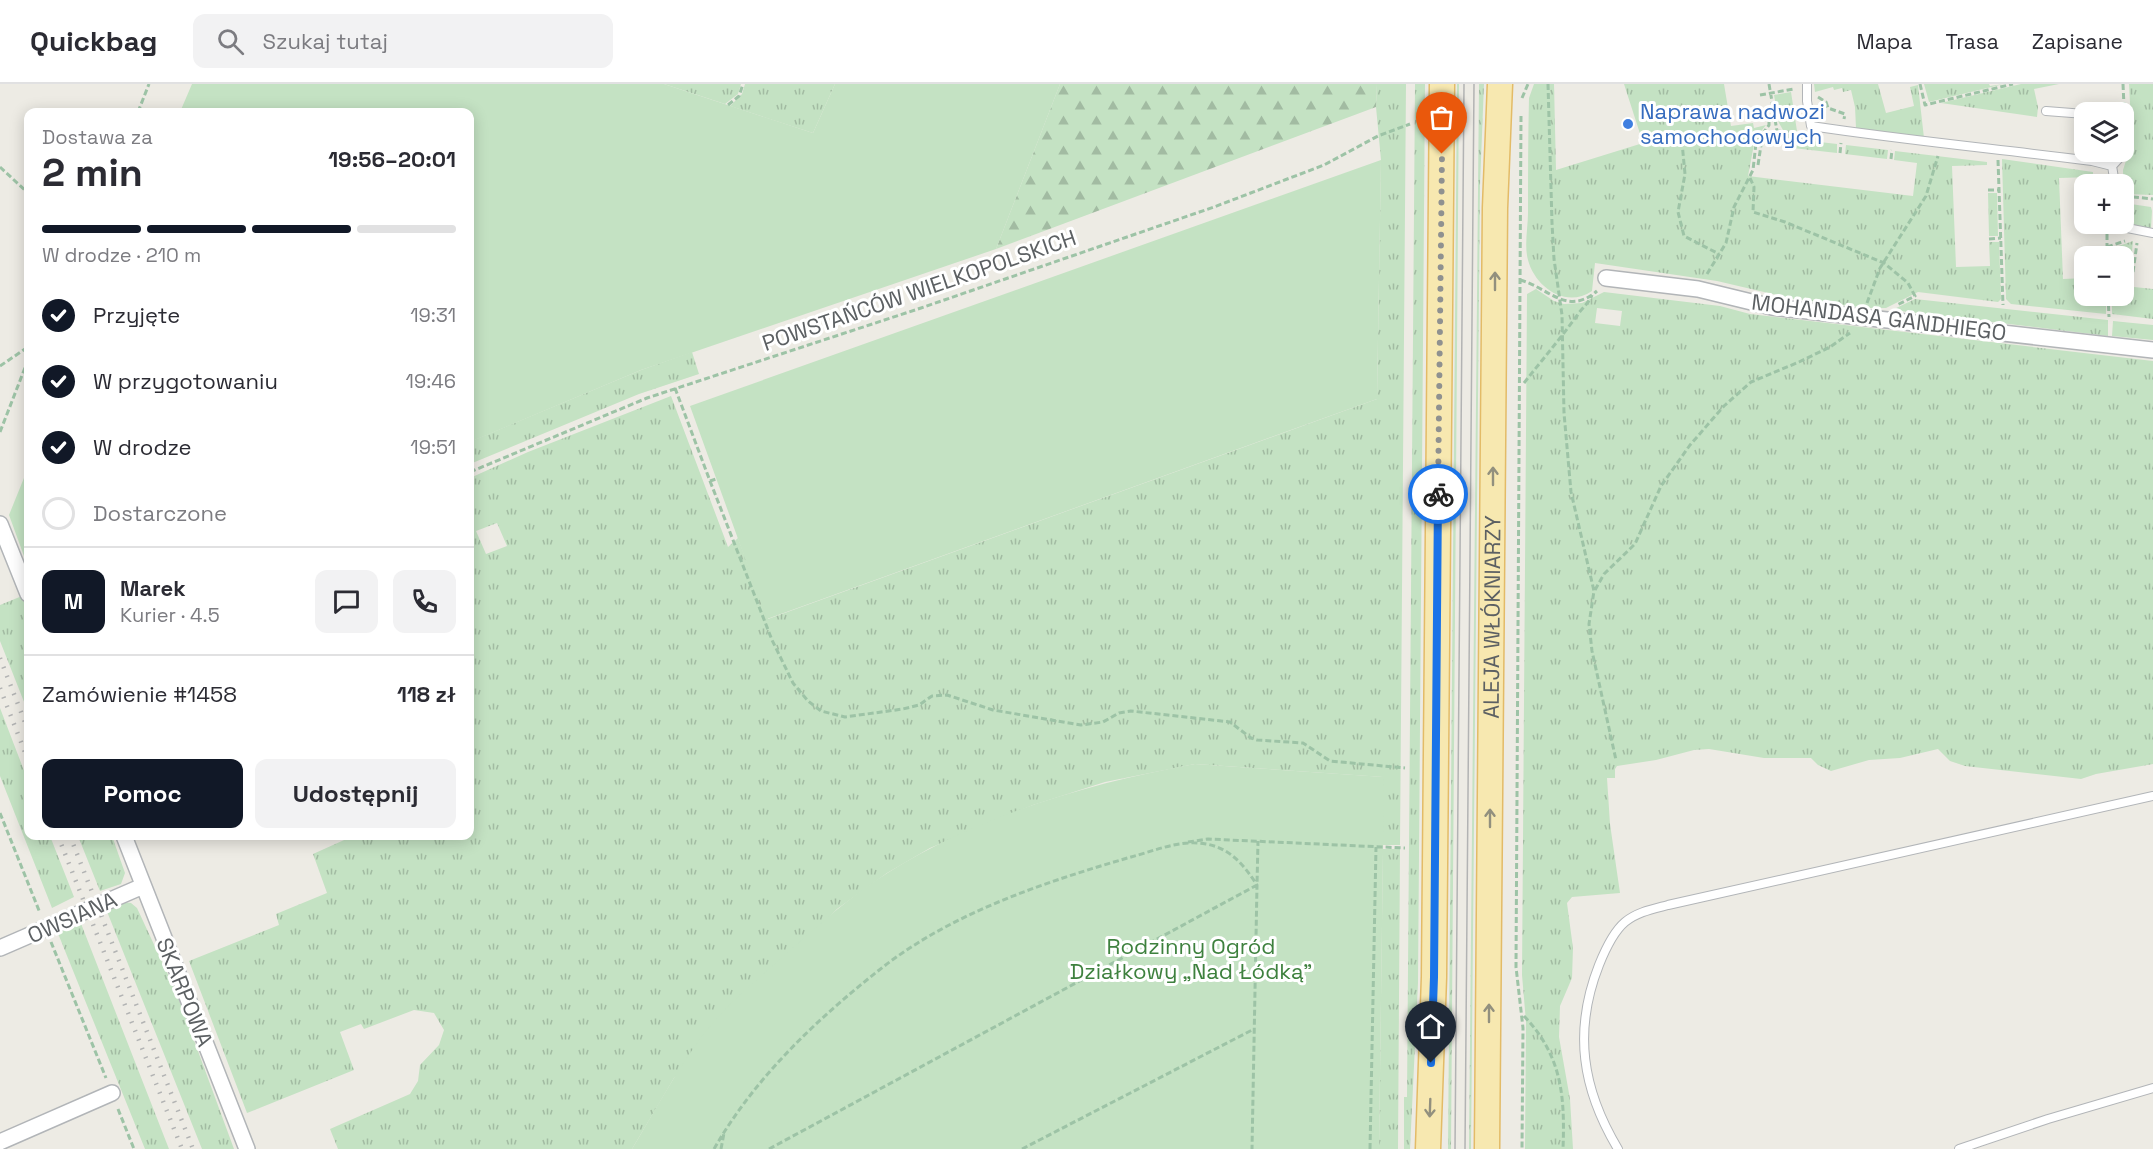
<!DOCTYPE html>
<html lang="pl">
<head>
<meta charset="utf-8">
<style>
	body { margin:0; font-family:"Space Grotesk",sans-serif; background:#f2f2f3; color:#2b2b33; height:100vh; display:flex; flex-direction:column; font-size:22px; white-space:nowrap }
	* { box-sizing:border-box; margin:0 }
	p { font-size:20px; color:#7c7c81 }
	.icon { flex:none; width:33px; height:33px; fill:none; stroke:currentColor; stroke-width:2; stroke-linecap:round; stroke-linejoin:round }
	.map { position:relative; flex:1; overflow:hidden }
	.panel { position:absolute; left:24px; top:24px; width:450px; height:732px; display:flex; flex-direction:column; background:#fff; border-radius:12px; box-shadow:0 3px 15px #0003 }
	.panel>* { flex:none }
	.fabs { position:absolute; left:2074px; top:18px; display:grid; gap:12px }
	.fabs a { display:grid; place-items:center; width:60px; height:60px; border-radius:12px; background:#fff; box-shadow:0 3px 15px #0003; font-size:30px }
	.pin { position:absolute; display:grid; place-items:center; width:51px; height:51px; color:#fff; margin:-62px -26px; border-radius:50% 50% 50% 0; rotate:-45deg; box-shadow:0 0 6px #0007 }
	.pin .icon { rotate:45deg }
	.courier { position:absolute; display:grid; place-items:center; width:60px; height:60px; margin:-30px; border:4px solid #1a73e8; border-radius:50%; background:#fff; color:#222; box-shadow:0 2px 8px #0007 }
	.overview em { font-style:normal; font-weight:600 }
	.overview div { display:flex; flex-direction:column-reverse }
	.overview { display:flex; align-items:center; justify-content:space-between; height:102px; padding:0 18px }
	h1 { font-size:39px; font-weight:600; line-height:45px }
	.bar { display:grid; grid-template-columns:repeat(4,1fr); gap:9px 6px; align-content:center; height:72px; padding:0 18px }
	.bar i { height:8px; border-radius:4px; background:#e1e1e2 }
	.bar .current { background:#111827 }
	.bar p { grid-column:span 4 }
	.line { display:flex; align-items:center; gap:15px; padding:0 18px; border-top:2px solid #e1e1e2 }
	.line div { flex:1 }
	.round { display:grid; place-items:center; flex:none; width:63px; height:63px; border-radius:12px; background:#f2f2f3 }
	ol { padding:0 18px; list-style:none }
	li { display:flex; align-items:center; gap:18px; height:66px }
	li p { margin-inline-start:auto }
	li .icon { padding:6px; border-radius:50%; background:#111827; color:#fff; stroke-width:4 }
	li:last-child { color:#7c7c81 }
	li i { width:33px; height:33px; border:3px solid #e1e1e2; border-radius:50% }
	.cta { display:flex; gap:12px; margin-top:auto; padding:12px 18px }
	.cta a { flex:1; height:69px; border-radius:12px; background:#111827; color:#fff; font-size:24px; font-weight:600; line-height:69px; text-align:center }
	.cta a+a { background:#f2f2f3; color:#2b2b33 }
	header { display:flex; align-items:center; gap:36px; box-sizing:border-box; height:84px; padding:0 30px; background:#fff; border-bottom:2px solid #e1e1e2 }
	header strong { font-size:28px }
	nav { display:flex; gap:33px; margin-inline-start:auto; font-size:21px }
	.search { width:420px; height:54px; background:#f2f2f3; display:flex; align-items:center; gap:15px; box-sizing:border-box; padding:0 21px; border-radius:12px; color:#7c7c81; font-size:22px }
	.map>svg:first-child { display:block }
</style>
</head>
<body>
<header>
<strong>Quickbag</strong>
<div class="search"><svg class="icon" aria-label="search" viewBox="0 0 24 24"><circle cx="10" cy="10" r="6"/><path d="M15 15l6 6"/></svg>Szukaj tutaj</div>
<nav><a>Mapa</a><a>Trasa</a><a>Zapisane</a></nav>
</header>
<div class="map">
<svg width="2153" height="1065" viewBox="0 0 2153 1065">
	<defs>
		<pattern id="grass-tufts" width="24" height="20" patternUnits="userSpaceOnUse" patternTransform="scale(1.5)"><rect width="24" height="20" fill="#c4e2c3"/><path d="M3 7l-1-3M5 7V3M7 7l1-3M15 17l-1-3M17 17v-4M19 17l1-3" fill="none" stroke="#a2bba2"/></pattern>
		<pattern id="forest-firs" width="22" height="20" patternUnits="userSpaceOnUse" patternTransform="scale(1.5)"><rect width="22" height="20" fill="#c4e2c3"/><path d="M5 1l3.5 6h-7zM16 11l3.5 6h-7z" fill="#a2bba2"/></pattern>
	</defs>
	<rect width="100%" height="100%" fill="#edebe4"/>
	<path fill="url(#grass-tufts)" fill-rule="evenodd" d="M664 0H741L738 10 725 20Z
		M745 0H835L813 49 730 22 742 10Z
		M1377 0H1406L1400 761H1383V693L1195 680 1105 698 1033 721 930 764 887 789 837 825 674 994 632 1065H338L330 1045 410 1010 418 997 420 981 439 961 444 946 434 929 414 926 364 945 361 940 340 948 354 986 247 1029 189 877 279 841 276 830 327 809 313 770 353 752H470V394L528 368 671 312 728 463 738 454 768 535 1377 315 1381 76 1376 23ZM497 439 507 462 486 470 476 447Z
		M1415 0H1425L1418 899 1410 1065H1404V1013H1407Z
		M1457 0H1459L1451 1065H1448Z
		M1479 0H1484L1480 101 1471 1065H1469Z
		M1534 0H1554L1556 86 1643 59 1624 0H1724L1731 42 1753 39 1754 44 1766 41 1755 55 1748 92 1913 112 1917 79 1894 76 1895 67 1987 78V81L1952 82 1956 183 1990 182 1989 158H1999L2001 215 1998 218 1918 208 1886 224H1865L1794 215 1717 197 1595 179 1592 207C1566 225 1535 203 1528 176 1524 162 1528 143 1528 129 1528 91 1528 52 1529 14Z
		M1814 0H1878L1886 29 1914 22 1910 3 1918 1 1924 54 1856 44 1855 23 1851 6 1843 8 1842 4 1834 6 1833 3 1815 8Z
		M1924 0H1989L1990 2 2004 0 1929 18Z
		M2021 0H2059L2034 5 2038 23 2037 33 1941 19Z
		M2129 0H2153V111L2124 110 2123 86 2132 58Z
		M1791 8 1797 47 1783 46 1779 39 1774 11Z
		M1794 55 1837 60V69L1793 64Z
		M1846 61 1888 66 1887 75 1845 70Z
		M2002 75 2093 88V93L2059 94 2063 195 2085 194V212H2106V230L2011 220 2006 215Z
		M1988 109H1997L1998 152H1989Z
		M2124 119 2151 123 2152 127 2151 145C2134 143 2124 138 2124 119Z
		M2133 157 2129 198 2134 199V203L2153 205V235L2112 230V212H2124V172H2110V165Z
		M1536 205 1554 217 1564 220 1582 219 1604 208 1720 222 1750 230 2153 277V680L2096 690 2081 695 1965 682 1950 677 1938 665 1900 674 1869 676 1831 687 1818 681 1811 674H1764L1709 665 1694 666 1656 676 1617 682 1615 685V694H1607L1610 740 1620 809 1572 813 1567 819 1573 864 1572 894 1560 922 1559 953 1570 1015 1573 1065H1525L1526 938 1522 891 1527 210ZM1597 224 1622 227 1620 242 1595 239Z
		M1915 215 2108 236V252L1892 226Z
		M2113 237 2153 241V256L2112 252Z
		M692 268 699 290 639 310 470 380V358L474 356 641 286Z
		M22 512 28 529V628L0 557V521Z
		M0 624 28 697V752H50L74 813 52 824 0 692Z
		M78 752H112L125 789 121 800 100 807Z
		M1383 765H1400L1398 1065H1379Z
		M123 818 131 819 137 824 177 910 234 1065H202L106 825Z
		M80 837 169 1065H145L57 847Z"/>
	<path fill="url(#forest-firs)" d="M1060 0H1377L1376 23 996 165Z"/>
	<path fill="#c4e2c3" d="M192 0H664L813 49 835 0H1060L996 165 641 286 470 358V28H180Z
		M1381 76 1377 315 767 535 690 322Z
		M28 384V483L9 431Z
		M1195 680 1384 693 1379 1065H632C656 1025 678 983 707 946 729 918 759 894 786 870 819 841 851 811 889 788 981 731 1089 699 1195 680Z"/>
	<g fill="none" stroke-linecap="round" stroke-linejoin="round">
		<g stroke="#b2b5b8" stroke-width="10">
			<path id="service" d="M1807 0V17L1811 42C1904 56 1998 65 2092 77L2112 82 2115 100
				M2046 27 2085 30
				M2112 82 2126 67 2128 45 2124 33
				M2117 140V142L2153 149
				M1618 1065C1582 1005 1573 947 1599 881 1605 866 1613 848 1625 838 1637 828 1653 825 1668 821L2153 712
				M1959 1065 2048 1035 2153 1004"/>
		</g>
		<g stroke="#b2b5b8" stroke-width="18">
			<path id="minor" d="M1606 194 1698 205 1772 223 2153 266
				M0 440 28 510
				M124 752 247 1065
				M0 864 143 802
				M0 1058 112 1009"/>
		</g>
		<g stroke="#e3bb67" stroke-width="27">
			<g id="primary">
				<path d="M1428 1065 1434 893 1442 0"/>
				<path id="s1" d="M1487 1065 1495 124 1500 0"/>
			</g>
		</g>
		<path stroke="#9dc3a6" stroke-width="3" stroke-dasharray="6 3" stroke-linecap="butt" d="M1548 0 1552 139 1554 175 1562 231 1564 329 1571 408 1594 507 1589 540 1592 567 1616 676
			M1769 0 1777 47 1790 48 1789 52 1806 54
			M1920 0 1925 21 2013 0
			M2123 0 2124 22
			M1760 11 1794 5
			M1818 13 1826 18 1828 24 1845 30 1844 35
			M1522 14 1528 0
			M728 21 739 12 743 0
			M138 28 149 0
			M1521 32 1516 883 1523 944 1522 1065
			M1681 48 1685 90 1678 128 1684 152 1719 170
			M1788 63 1789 52
			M1840 69 1841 59
			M1891 75 1892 66
			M1998 76 2003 221
			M1758 81 1761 61 1777 47
			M0 83 28 109
			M1750 94 1754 103 1753 128 1785 138 1884 179 1908 199 1915 212 1897 221
			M1988 106H1999
			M2124 112 2153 115
			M2107 150V172
			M1989 155 2001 154
			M2107 163 2125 157
			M2096 168H2107
			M2133 188 2137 159
			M1707 190 1726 159 1734 123 1753 86 1756 59 1769 41V37L1775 36
			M1520 196C1548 203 1567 233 1597 207
			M2108 212 2109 233
			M1867 219 1880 184 1926 112 1938 72
			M0 282 28 263
			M1524 299C1542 276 1561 254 1578 230 1583 223 1589 219 1592 211
			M675 304 710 397 716 395
			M0 348 28 276
			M470 388 647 314 921 224 1214 123 1324 81 1378 52 1410 40
			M710 397 772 556 793 599 808 617 821 627 845 633 903 625 919 621 932 612 947 611 993 626 1081 641 1103 638 1119 629 1131 627 1230 638 1251 654 1257 656 1303 659 1330 677 1405 684
			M1595 506 1604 490 1635 460 1661 402 1690 361 1724 322 1751 298 1799 278 1830 263 1850 249
			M0 729 40 829
			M1188 758 1208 755 1405 764
			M51 858 106 994
			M1524 932C1562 972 1565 1012 1563 1065
			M118 1025 134 1065
			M714 1065C755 993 818 934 883 883 954 828 1045 798 1131 773 1154 767 1181 755 1206 760 1230 764 1244 781 1257 801L1252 1065
			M721 1065 724 1049
			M769 1065 1257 801 1258 757
			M1022 1065 1254 945
			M1370 1065 1376 763"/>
		<use href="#service" stroke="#fff" stroke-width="8"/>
		<use href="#minor" stroke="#fff" stroke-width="15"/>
		<use href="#primary" stroke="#f7e8b0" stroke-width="24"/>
		<path stroke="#b2b3b3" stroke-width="1.5" d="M1455 1065 1464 0
			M1465 1065 1474 0"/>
		<path stroke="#b2b3b3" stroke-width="4.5" stroke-dasharray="1.5 8" stroke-linecap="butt" d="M0 574 28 646
			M0 604 28 676
			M58 752 182 1065
			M70 752 193 1065"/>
	</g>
	<defs><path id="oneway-shaft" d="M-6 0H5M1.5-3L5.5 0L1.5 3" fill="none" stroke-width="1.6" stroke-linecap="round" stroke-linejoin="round" transform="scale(1.5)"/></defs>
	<g stroke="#92907e">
		<use href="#oneway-shaft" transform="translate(1495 197) rotate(-90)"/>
		<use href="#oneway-shaft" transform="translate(1493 392) rotate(-90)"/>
		<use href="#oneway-shaft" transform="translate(1490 734) rotate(-90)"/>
		<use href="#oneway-shaft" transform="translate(1489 929) rotate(-90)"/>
		<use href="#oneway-shaft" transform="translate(1430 1024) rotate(92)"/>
	</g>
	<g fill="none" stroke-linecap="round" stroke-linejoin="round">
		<path stroke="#8f9190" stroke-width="6" stroke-dasharray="0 10.8" d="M1438 410 1442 70"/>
		<path stroke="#1a73e8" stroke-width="8" d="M1431 979 1434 893 1438 410"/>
	</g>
	<circle fill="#3f7fe0" stroke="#fff" stroke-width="2" cx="1628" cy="40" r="6"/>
	<g text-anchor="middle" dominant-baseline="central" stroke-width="6" stroke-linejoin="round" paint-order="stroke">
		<g font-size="22" fill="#366cbe" stroke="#fff" text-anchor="start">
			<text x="1640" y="27">Naprawa nadwozi<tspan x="1640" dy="25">samochodowych</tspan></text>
		</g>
		<g font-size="22" fill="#5c6063" stroke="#fff">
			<text transform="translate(919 206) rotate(-19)">POWSTAŃCÓW WIELKOPOLSKICH</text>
			<text transform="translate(1879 233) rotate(7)">MOHANDASA GANDHIEGO</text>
			<text stroke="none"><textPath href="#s1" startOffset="532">ALEJA WŁÓKNIARZY</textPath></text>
			<text transform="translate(72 833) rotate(-24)">OWSIANA</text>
			<text transform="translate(185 908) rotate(68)">SKARPOWA</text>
		</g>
		<g font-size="22" fill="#3e813e" stroke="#fff">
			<text x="1191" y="862">Rodzinny Ogród<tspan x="1191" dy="25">Działkowy „Nad Łódką”</tspan></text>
		</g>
	</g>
</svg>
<div class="fabs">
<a><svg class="icon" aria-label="layers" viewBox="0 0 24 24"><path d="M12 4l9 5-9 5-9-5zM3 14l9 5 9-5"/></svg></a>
<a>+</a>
<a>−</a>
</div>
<div class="pin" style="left:1442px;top:70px;background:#ea580c"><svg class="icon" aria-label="bag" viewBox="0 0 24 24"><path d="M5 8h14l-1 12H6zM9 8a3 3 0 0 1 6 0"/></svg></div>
<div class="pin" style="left:1431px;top:979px;background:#1f2937"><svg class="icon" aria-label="home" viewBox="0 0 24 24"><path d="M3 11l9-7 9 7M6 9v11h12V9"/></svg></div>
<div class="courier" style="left:1438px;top:410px"><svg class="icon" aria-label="bike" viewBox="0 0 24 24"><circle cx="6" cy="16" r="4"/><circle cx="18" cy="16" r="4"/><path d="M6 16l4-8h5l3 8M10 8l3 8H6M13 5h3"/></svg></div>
<section class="panel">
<div class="overview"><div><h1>2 min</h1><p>Dostawa za</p></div><em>19:56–20:01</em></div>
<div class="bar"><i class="current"></i><i class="current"></i><i class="current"></i><i></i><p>W drodze · 210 m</p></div>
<ol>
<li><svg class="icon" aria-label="check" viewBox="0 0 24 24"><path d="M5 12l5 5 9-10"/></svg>Przyjęte<p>19:31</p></li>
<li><svg class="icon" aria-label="check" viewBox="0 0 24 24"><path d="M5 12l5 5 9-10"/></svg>W przygotowaniu<p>19:46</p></li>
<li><svg class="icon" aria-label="check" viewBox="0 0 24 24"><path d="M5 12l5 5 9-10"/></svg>W drodze<p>19:51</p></li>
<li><i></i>Dostarczone</li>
</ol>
<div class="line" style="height:108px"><b class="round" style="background:#111827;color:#fff">M</b><div><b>Marek</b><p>Kurier · 4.5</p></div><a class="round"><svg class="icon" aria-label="chat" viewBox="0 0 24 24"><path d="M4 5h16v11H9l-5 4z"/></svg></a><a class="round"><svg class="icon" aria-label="phone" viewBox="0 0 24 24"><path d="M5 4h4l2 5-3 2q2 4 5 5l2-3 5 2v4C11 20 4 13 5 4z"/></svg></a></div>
<div class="line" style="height:78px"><div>Zamówienie #1458</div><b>118 zł</b></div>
<div class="cta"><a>Pomoc</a><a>Udostępnij</a></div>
</section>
</div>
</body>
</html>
